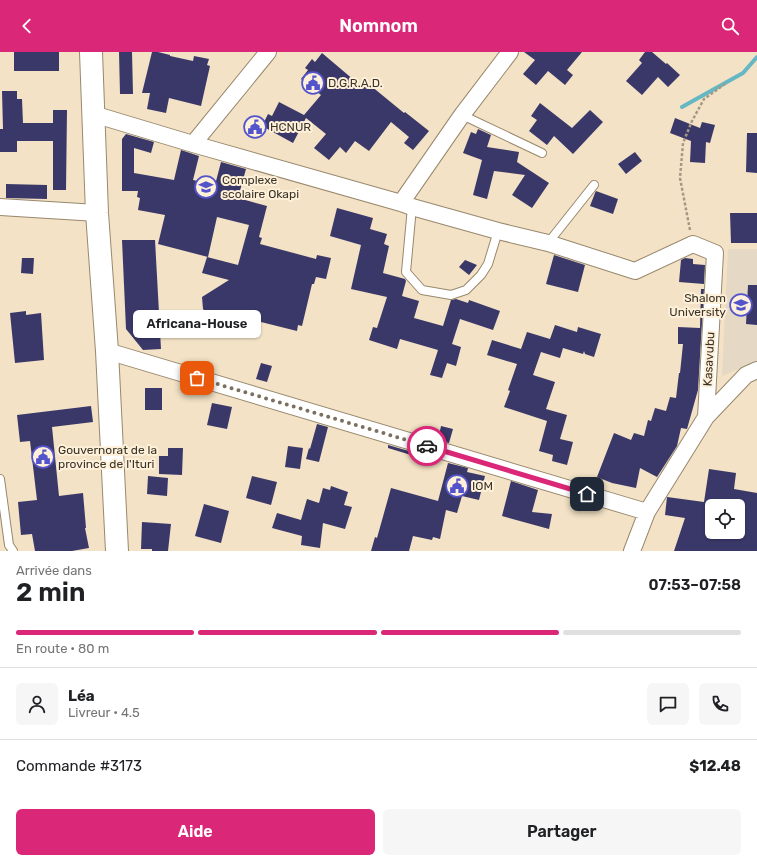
<!DOCTYPE html>
<html lang="fr">
<head>
<meta charset="utf-8">
<style>
	body { margin:0; font-family:Rubik,sans-serif; background:#f6f6f6; color:#202124; height:100vh; display:flex; flex-direction:column; font-size:15px; white-space:nowrap }
	* { box-sizing:border-box; margin:0 }
	p { font-size:13px; color:#757577 }
	.icon { flex:none; width:22px; height:22px; fill:none; stroke:currentColor; stroke-width:2; stroke-linecap:round; stroke-linejoin:round }
	.map { position:relative; height:499px; overflow:hidden }
	.side { display:flex; flex-direction:column; background:#fff; flex:1 }
	.side>* { flex:none }
	.buttons { position:absolute; left:705px; top:447px; display:grid; gap:8px }
	.buttons a { display:grid; place-items:center; width:40px; height:40px; border-radius:6px; background:#fff; box-shadow:0 1px 3px #0004; font-size:20px }
	.pin { position:absolute; display:grid; place-items:center; width:34px; height:34px; color:#fff; margin:-17px; border-radius:8px; box-shadow:0 2px 6px #0006 }
	.courier { position:absolute; display:grid; place-items:center; width:40px; height:40px; margin:-20px; border:3px solid #db2777; border-radius:50%; background:#fff; color:#222; box-shadow:0 1px 5px #0007 }
	.bubble { position:absolute; height:28px; border-radius:6px; background:#fff; box-shadow:0 1px 3px #0004; font-size:13px; font-weight:600; line-height:28px; text-align:center }
	.headline em { font-style:normal; font-weight:600 }
	.headline div { display:flex; flex-direction:column-reverse }
	.headline { display:flex; align-items:center; justify-content:space-between; height:68px; padding:0 16px }
	h1 { font-size:26px; font-weight:600; line-height:30px }
	.bar { display:grid; grid-template-columns:repeat(4,1fr); gap:6px 4px; align-content:center; height:48px; padding:0 16px }
	.bar i { height:5px; border-radius:3px; background:#e0e0e0 }
	.bar .current { background:#db2777 }
	.bar p { grid-column:span 4 }
	.line { display:flex; align-items:center; gap:10px; padding:0 16px; border-top:1px solid #e0e0e0 }
	.line div { flex:1 }
	.round { display:grid; place-items:center; flex:none; width:42px; height:42px; border-radius:6px; background:#f6f6f6 }
	.primary-button { display:flex; gap:8px; margin-top:auto; padding:8px 16px }
	.primary-button a { flex:1; height:46px; border-radius:6px; background:#db2777; color:#fff; font-size:16px; font-weight:600; line-height:46px; text-align:center }
	.primary-button a+a { background:#f6f6f6; color:#202124 }
	header { display:flex; justify-content:space-between; align-items:center; height:52px; padding:0 16px; background:#db2777; color:#fff; font-size:18px; font-weight:600 }
	.map>svg:first-child { display:block }
</style>
</head>
<body>
<header><svg class="icon" aria-label="back" viewBox="0 0 24 24"><path d="M15 5l-7 7 7 7"/></svg>Nomnom<svg class="icon" aria-label="search" viewBox="0 0 24 24"><circle cx="10" cy="10" r="6"/><path d="M15 15l6 6"/></svg></header>
<div class="map">
<svg width="757" height="499" viewBox="0 0 757 499">
	<rect width="100%" height="100%" fill="#f3e2c5"/>
	<path fill="#e5d9c5" d="M728 197H757V309L722 324Z"/>
	<g fill="none" stroke-linecap="round" stroke-linejoin="round">
		<path stroke="#64b7c3" stroke-width="4" d="M682 55 743 21 757 5"/>
	</g>
	<path fill="#3a3869" fill-rule="evenodd" d="M14 0H59V19H14Z
		M119 0H132L133 42H120Z
		M152 0H158L170 3V4L193 9 194 4 209 7 207 13 210 14 201 54 169 46 166 61 147 57 150 41H142Z
		M524 0H582L567 18 573 23 565 33 548 19 536 33 523 22 535 8Z
		M645 0H652L666 12 667 11 680 23 668 35 658 25 642 43 626 29 642 11 639 8Z
		M322 1 361 34 365 29 404 61 405 60 429 79 413 98 404 91 409 85 391 70 369 99 355 89 346 101 340 95 329 108 314 96 326 82 306 66 293 91 262 74 268 62 272 64 279 50 304 63 321 43 301 27 308 18 305 16 312 7 315 10Z
		M2 39H17V47H22L23 71H53V58H67L66 138H53V89H17V100H0V77H3Z
		M540 51 572 76 590 58 603 70 573 102 554 84 547 93 529 79 537 68 531 64Z
		M675 66 700 76 702 70 715 73 710 91 706 90 705 111 690 110 691 89 670 81Z
		M478 77 491 83 487 95 519 100 517 110 549 131 532 156 512 143 525 123 494 119 487 147 473 143 482 108 463 101 471 80 476 82Z
		M747 81H757V121L746 120Z
		M126 82 154 90 151 101 134 96V121L174 128 181 98 199 104 193 128 215 133 221 110 246 117 238 146 267 154 259 185 262 186 260 192 316 207 317 203 331 206 326 227 316 225 314 232H312L302 274 298 273 297 279 249 267 246 278 226 272 223 280 203 274 207 261 203 257 202 245 229 228 202 221 207 205 238 213 249 173 217 165 208 205 158 192 165 163 138 158 140 146 137 145 138 139H122V87Z
		M635 100 642 109 626 122 618 112Z
		M6 132 47 133V147L6 146Z
		M596 139 618 147 613 162 590 154 595 141Z
		M337 156 373 166 370 177 387 182 384 192 389 194 383 221 405 227 406 229 402 244 419 249 414 266 443 274 451 248 456 247 468 251 469 248 500 259 493 278 460 267 452 292 461 295 456 314 447 311 442 326 430 323 438 298 400 287 397 297 369 288 373 275 377 276 387 245 351 237 361 193 330 184Z
		M730 161H757V191H731Z
		M122 188H155L161 297 143 298 126 277Z
		M554 203 585 213 578 240 546 232Z
		M22 206H34L33 222 21 221Z
		M685 206 693 207V212L705 213 704 232 679 230 681 208Z
		M465 208 477 213 469 223 459 215Z
		M748 233H757V273L746 272Z
		M701 237H704L698 338 687 377 681 376 677 394 657 425 640 416 636 436 612 431 597 425 614 381 631 388 634 381 644 384 648 368 651 369 655 356 666 359 670 345 676 346 679 321H680L683 292H678V275L700 276Z
		M26 259V263L41 261 44 308 15 311 10 261Z
		M555 273 577 280 578 275 601 282 594 305 585 302 584 299 583 302 563 296 560 306 541 300 533 323 555 330 546 357 567 363 560 387 573 390 567 413 552 409 553 403 539 399 547 369 504 355 510 339 508 338 517 312 487 303 492 288 521 297 527 280 550 287Z
		M261 311 272 314 267 330 256 327Z
		M145 336H162V358H145Z
		M212 351 232 355 227 377 207 373Z
		M91 354 93 370 52 375 59 444 83 441 86 476H85L89 496 72 499H35L32 482 21 483 18 450 37 448 30 389 20 390 17 363Z
		M317 372 328 375 319 410 306 407 309 396 310 397Z
		M441 374 453 377 449 391 438 388Z
		M388 393 412 400 411 403 388 396Z
		M288 394 303 396 300 417 285 415Z
		M168 396H183L182 423 159 422V404H168Z
		M448 411 468 416 467 420 485 424 479 448 462 444 457 461 446 458 440 487 433 485 432 488 413 484 409 499H371L375 485 377 486 391 436 438 449Z
		M709 417 736 421 734 437 757 441V499H674L685 466 665 463 667 445 704 450ZM712 454H738V480H712Z
		M148 424 168 426 167 444 147 442Z
		M252 424 277 430 271 453 246 446Z
		M511 429 538 438 532 460 552 462 549 477 502 464Z
		M331 434 348 440 344 453 352 455 345 477 323 471 320 496 301 493 302 484 272 476 277 461 301 468 307 447 319 451 323 436 330 438Z
		M204 452 229 459 221 491 195 484Z
		M142 470 171 472 168 499H152V497H141Z"/>
	<g fill="none" stroke-linecap="round" stroke-linejoin="round">
		<g stroke="#98886d" stroke-width="10">
			<path id="lane" d="M462 63 542 101
				M412 155 406 220 422 238 451 243 466 238 481 223 488 212 498 179
				M548 191 594 133
				M0 427 9 493 13 499"/>
		</g>
		<g stroke="#98886d" stroke-width="18">
			<path id="street" d="M93 62 193 92 401 151 412 155 498 179 548 191 635 219 693 192 715 201 706 365
				M193 92 268 0
				M401 151 462 63 510 0
				M0 155 97 161
				M107 299 647 460
				M632 499 647 460 706 365 746 323 757 318"/>
		</g>
		<g stroke="#98886d" stroke-width="24">
			<path id="secondary" d="M91 0 97 161 107 299 117 499"/>
		</g>
		<path stroke="#a69984" stroke-width="2.5" stroke-dasharray="3 2" stroke-linecap="butt" d="M690 178 680 126 683 91 692 69 704 47 725 32"/>
		<use href="#lane" stroke="#fff" stroke-width="8"/>
		<use href="#street" stroke="#fff" stroke-width="16"/>
		<use href="#secondary" stroke="#fff" stroke-width="22"/>
	</g>
	<g fill="none" stroke-linecap="round" stroke-linejoin="round">
		<path stroke="#7b705f" stroke-width="4" stroke-dasharray="0 7.2" d="M197 326 427 394"/>
		<path stroke="#db2777" stroke-width="5" d="M427 394 587 442"/>
	</g>
	<defs>
		<g id="civic-ring" transform="scale(1.15)"><circle r="9.5" fill="#fef0d9" stroke="#5354cb" stroke-width="1.5"/><path d="M-.6-6.5H3V-4.5H.6V-3L4-1V1h2V6H-6V1h2V-1L-.6-3ZM-1.2 2.5V6h2.4V2.5Z" fill="#5354cb"/></g>
		<g id="school-ring" transform="scale(1.15)"><circle r="9.5" fill="#fef0d9" stroke="#5354cb" stroke-width="1.5"/><path d="M0-5L7-2L0 1L-7-2ZM-4 1L0 2.5L4 1V4Q0 6-4 4Z" fill="#5354cb"/></g>
		<g id="university-ring" transform="scale(1.15)"><circle r="9.5" fill="#fef0d9" stroke="#5354cb" stroke-width="1.5"/><path d="M0-5L7-2L0 1L-7-2ZM-4 1L0 2.5L4 1V4Q0 6-4 4Z" fill="#5354cb"/></g>
	</defs>
	<g fill-rule="evenodd">
		<use href="#civic-ring" x="313" y="31"/>
		<use href="#civic-ring" x="255" y="75"/>
		<use href="#school-ring" x="206" y="135"/>
		<use href="#university-ring" x="741" y="253"/>
		<use href="#civic-ring" x="43" y="405"/>
		<use href="#civic-ring" x="457" y="434"/>
	</g>
	<g text-anchor="middle" dominant-baseline="central" stroke-width="4" stroke-linejoin="round" paint-order="stroke">
		<g font-size="12" fill="#3a3328" stroke="#fef0d9" text-anchor="start">
			<text x="328" y="31">D.G.R.A.D.</text>
			<text x="270" y="75">HCNUR</text>
			<text x="222" y="128">Complexe<tspan x="222" dy="14">scolaire Okapi</tspan></text>
			<text x="726" y="246" text-anchor="end">Shalom<tspan x="726" dy="14">University</tspan></text>
			<text x="58" y="398">Gouvernorat de la<tspan x="58" dy="14">province de l'Ituri</tspan></text>
			<text x="472" y="434">IOM</text>
		</g>
		<g font-size="12" fill="#3a3328" stroke="#fef0d9">
			<text transform="translate(709 307) rotate(-87)">Kasavubu</text>
		</g>
	</g>
</svg>
<div class="buttons">
<a><svg class="icon" aria-label="locate" viewBox="0 0 24 24"><circle cx="12" cy="12" r="6"/><path d="M12 2v4M12 18v4M2 12h4M18 12h4"/></svg></a>
</div>
<div class="pin" style="left:197px;top:326px;background:#ea580c"><svg class="icon" aria-label="bag" viewBox="0 0 24 24"><path d="M5 8h14l-1 12H6zM9 8a3 3 0 0 1 6 0"/></svg></div>
<div class="pin" style="left:587px;top:442px;background:#1f2937"><svg class="icon" aria-label="home" viewBox="0 0 24 24"><path d="M3 11l9-7 9 7M6 9v11h12V9"/></svg></div>
<div class="courier" style="left:427px;top:394px"><svg class="icon" aria-label="car" viewBox="0 0 24 24"><path d="M5 17H2v-5l4-1 3-4h7l3 4 3 1v5h-3M9 17h6M6 11h13"/><circle cx="7" cy="17" r="2"/><circle cx="17" cy="17" r="2"/></svg></div>
<div class="bubble" style="left:133px;top:258px;width:128px">Africana-House</div>
</div>
<section class="side">
<div class="headline"><div><h1>2 min</h1><p>Arrivée dans</p></div><em>07:53–07:58</em></div>
<div class="bar"><i class="current"></i><i class="current"></i><i class="current"></i><i></i><p>En route · 80 m</p></div>
<div class="line" style="height:72px"><a class="round"><svg class="icon" aria-label="person" viewBox="0 0 24 24"><circle cx="12" cy="8" r="4"/><path d="M4 21q1-7 8-7t8 7"/></svg></a><div><b>Léa</b><p>Livreur · 4.5</p></div><a class="round"><svg class="icon" aria-label="chat" viewBox="0 0 24 24"><path d="M4 5h16v11H9l-5 4z"/></svg></a><a class="round"><svg class="icon" aria-label="phone" viewBox="0 0 24 24"><path d="M5 4h4l2 5-3 2q2 4 5 5l2-3 5 2v4C11 20 4 13 5 4z"/></svg></a></div>
<div class="line" style="height:52px"><div>Commande #3173</div><b>$12.48</b></div>
<div class="primary-button"><a>Aide</a><a>Partager</a></div>
</section>
</body>
</html>
